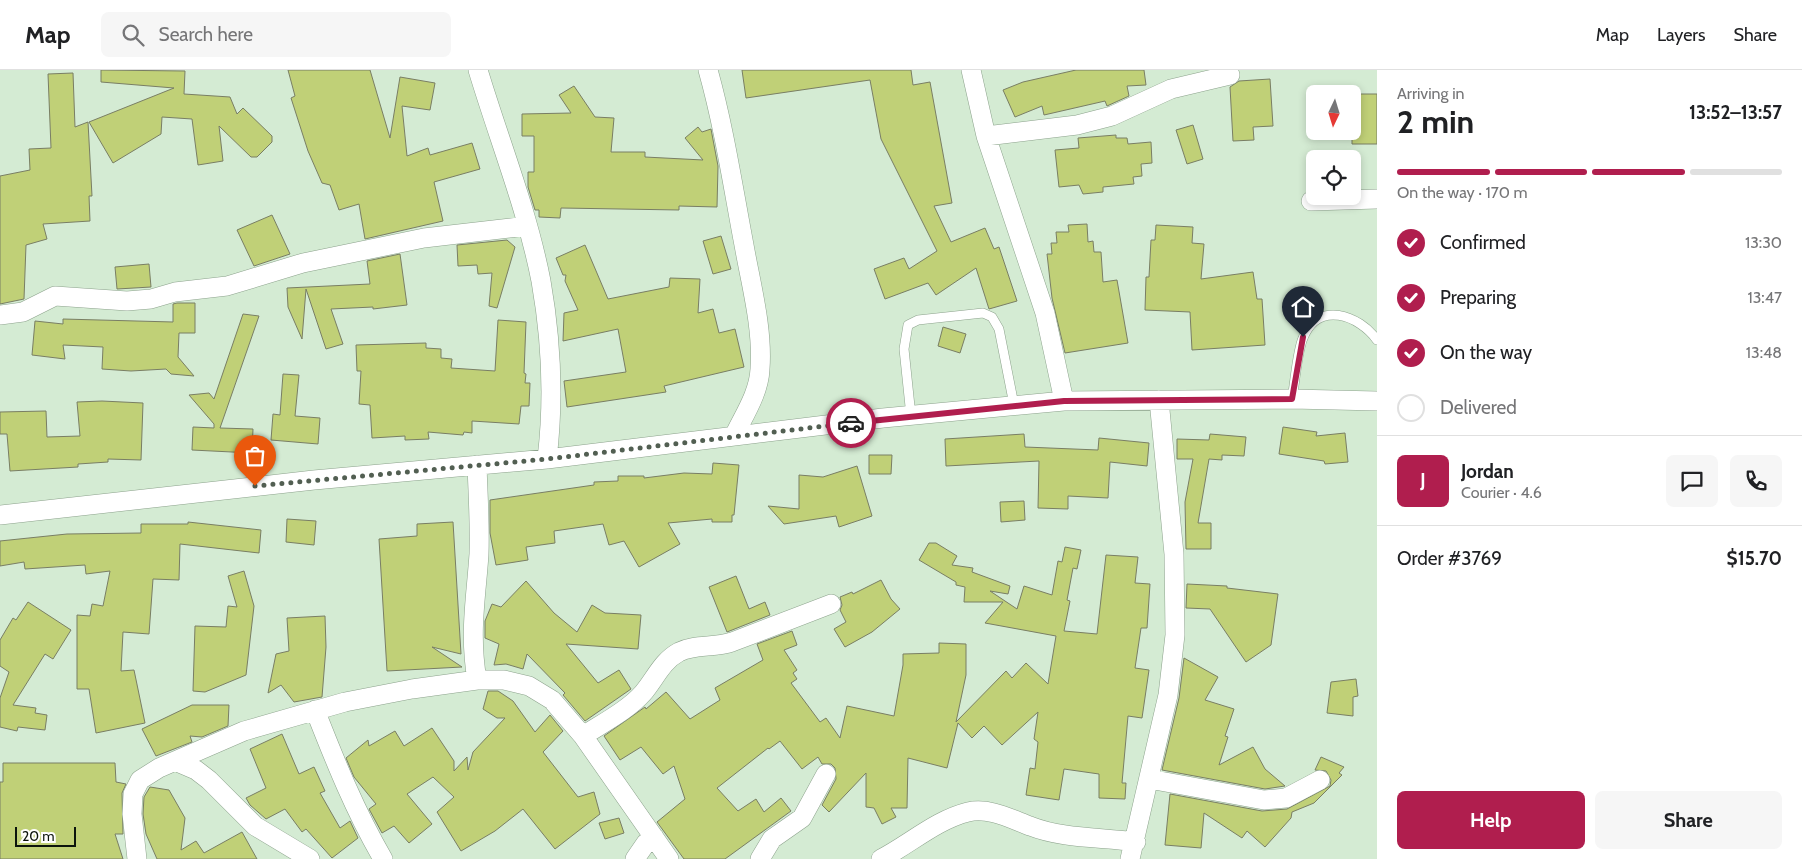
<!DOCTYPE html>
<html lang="en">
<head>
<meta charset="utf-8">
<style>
	body { margin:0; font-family:Cabin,sans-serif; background:#f6f6f6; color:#202124; height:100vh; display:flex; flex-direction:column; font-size:19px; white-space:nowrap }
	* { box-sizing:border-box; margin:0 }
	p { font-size:16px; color:#757577 }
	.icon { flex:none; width:28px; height:28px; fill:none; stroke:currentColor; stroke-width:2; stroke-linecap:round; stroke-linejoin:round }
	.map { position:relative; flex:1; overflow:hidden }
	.drawer { display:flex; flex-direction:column; background:#fff; width:425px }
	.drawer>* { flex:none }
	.needle { width:32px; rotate:184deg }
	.tools { position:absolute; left:1306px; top:15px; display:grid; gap:10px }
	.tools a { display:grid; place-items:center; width:55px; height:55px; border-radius:8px; background:#fff; box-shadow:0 2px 8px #0003; font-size:25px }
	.scale { position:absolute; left:15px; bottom:12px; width:61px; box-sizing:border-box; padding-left:5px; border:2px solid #0c140c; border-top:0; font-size:14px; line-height:18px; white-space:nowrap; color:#0c140c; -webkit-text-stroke:4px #fff; paint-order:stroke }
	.pin { position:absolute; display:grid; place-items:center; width:42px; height:42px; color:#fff; margin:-51px -21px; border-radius:50% 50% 50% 0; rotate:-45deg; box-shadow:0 0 5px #0007 }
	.pin .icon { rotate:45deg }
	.courier { position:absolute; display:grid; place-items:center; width:50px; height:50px; margin:-25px; border:4px solid #b01e4e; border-radius:50%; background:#fff; color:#222; box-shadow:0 1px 6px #0007 }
	.headline em { font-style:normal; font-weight:700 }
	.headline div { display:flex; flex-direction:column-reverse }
	.headline { display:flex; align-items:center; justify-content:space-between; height:85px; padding:0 20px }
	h1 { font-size:32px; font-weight:700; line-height:38px }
	.bar { display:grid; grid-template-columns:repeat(4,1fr); gap:8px 5px; align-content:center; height:60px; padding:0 20px }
	.bar i { height:6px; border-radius:4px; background:#e0e0e0 }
	.bar .on { background:#b01e4e }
	.bar p { grid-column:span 4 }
	.line { display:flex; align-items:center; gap:12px; padding:0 20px; border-top:1px solid #e0e0e0 }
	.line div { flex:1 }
	.round { display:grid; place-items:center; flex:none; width:52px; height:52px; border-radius:8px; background:#f6f6f6 }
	ol { padding:0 20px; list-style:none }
	li { display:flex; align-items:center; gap:15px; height:55px }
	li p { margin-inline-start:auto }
	li .icon { padding:5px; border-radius:50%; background:#b01e4e; color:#fff; stroke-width:4 }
	li:last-child { color:#757577 }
	li i { width:28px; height:28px; border:2px solid #e0e0e0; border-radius:50% }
	.action { display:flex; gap:10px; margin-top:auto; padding:10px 20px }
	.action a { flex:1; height:58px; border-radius:8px; background:#b01e4e; color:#fff; font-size:20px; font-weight:700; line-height:58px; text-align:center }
	.action a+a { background:#f6f6f6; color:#202124 }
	header { display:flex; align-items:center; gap:30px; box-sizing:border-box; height:70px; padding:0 25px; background:#fff; border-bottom:1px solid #e0e0e0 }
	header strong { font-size:24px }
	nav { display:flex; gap:28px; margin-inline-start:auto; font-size:18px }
	.search { width:350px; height:45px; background:#f6f6f6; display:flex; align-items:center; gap:12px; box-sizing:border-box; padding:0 18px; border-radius:8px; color:#757577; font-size:19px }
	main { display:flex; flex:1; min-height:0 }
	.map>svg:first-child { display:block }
</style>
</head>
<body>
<header>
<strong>Map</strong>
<div class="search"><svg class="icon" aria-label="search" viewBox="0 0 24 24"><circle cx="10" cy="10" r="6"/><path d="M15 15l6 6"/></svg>Search here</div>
<nav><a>Map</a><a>Layers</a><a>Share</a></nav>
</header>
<main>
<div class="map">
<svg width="1377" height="789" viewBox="0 0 1377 789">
	<rect width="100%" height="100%" fill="#d4ebd3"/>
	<path fill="#c0d077" stroke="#797e64" d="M101 0 185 1 184 24 230 27 237 44 243 38 272 66V72L257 87H251L219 56 223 91 198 95 192 49 162 47 161 64 113 93 89 52 174 18 101 12Z
		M288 0H370L390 68 400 7 435 13 430 40 402 36 407 86 428 78 430 85 472 73 480 99 434 112 443 151 365 169 359 134 339 140 330 115 322 113 308 81 291 28 295 26Z
		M742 0H911L913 15 930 12 952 133 934 136 951 172 985 158 994 179 999 177 1017 231 989 239 976 198 936 225 928 213 885 229 874 199 904 188 909 199 937 181 881 69 870 10 746 28Z
		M1076 0H1144L1146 15 1127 16 1129 26 1107 36 1105 31 1044 45 1042 36 1015 47 1003 20 1023 12Z
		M73 3 75 57 88 52 92 126H89L90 151 43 154 47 169 26 175 24 229 0 234V106L30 100 29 79 51 78 48 4Z
		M1270 9 1273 56 1253 57 1254 70 1233 71 1230 17 1239 11Z
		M574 16 595 47 614 48 611 82H645V87L703 90 685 68 698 57 702 62 711 59 718 96 717 137 679 136V140L561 138 560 148 539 147V140H535L528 117V102H534V66H522V44L571 43 559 25Z
		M1352 24H1377V74H1352Z
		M1193 55 1203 89 1187 94 1176 60Z
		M1116 65V68H1127L1128 74 1151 72 1152 93 1141 94 1142 106 1133 107 1134 114 1103 117V122L1083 124 1079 115 1059 117 1055 80 1079 78 1078 68Z
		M272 145 290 184 254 196 237 160Z
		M1087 154 1088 172 1093 171 1094 182H1101L1103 212 1117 210 1128 273 1065 283 1052 228 1047 184H1052L1051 173H1057L1056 162H1069L1068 155Z
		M1156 155 1193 157 1192 173 1204 174 1201 209 1253 202 1257 229H1262L1265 275 1192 280 1190 242 1145 240 1146 207H1149L1151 170H1155Z
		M721 166 731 199 713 204 703 171Z
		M507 170 515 177 497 238 489 236 492 203 478 204 477 195 458 196 457 175Z
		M585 175 608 229 669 217 670 208 700 209 698 243 713 239 719 263 735 259 744 297 664 316 666 322 567 337 564 311 626 302 618 259 563 271 564 243 578 240 565 211 566 205H563L556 188Z
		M400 184 407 235 373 239V237L331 239 343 274 326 279 306 219 302 269 288 237 287 218 370 214 367 191Z
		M149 194 151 217 117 219 115 197Z
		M177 233H195V263H179L178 287 194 306 171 304 166 299 131 301 102 299 103 277 63 275 65 289 32 285 35 251 63 254V249L173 252V234Z
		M243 244 259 246 220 358 253 359 252 383 192 380 193 357 214 358V354L189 325 209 323 214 329Z
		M498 250 526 252 524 303 526 304 525 313H530L529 336H521L519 354 472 351V363L464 362 463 365 428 362 429 369 405 370V366L372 368 370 335 359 334 361 301H357L356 275 426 273V278L441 279V288L452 289 451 298 495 301Z
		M943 257 966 264 960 283 938 276Z
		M283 304 299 305 295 346 320 348 318 374 271 370 273 344 280 345Z
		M102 331 143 333 141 390 108 389V392L78 394V397L10 401 7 364H0V342L46 341 47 367 80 366 77 332Z
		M1283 357 1317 362 1316 366 1345 363 1348 392 1325 394 1324 391 1279 384Z
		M1024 364 1025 377 1098 380 1099 368 1149 373 1147 396 1110 392 1108 428 1068 426V439L1038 438 1039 391 946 396 945 369Z
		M1210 364 1246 367 1244 386 1222 385V390L1209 389 1198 453H1211V479H1186L1185 432 1193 389H1177V369L1209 370Z
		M869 385H892L891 404H869Z
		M713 393 739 395 734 445H732V452H712V449L668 453 680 474 639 497 624 471 609 475 603 454 554 461 555 473 526 477 528 490 496 495 490 463V430L594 415V412L618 411V406H644V408L684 403 712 404Z
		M857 396 872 446 839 457 836 446 784 454 768 436 799 439V405L823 407Z
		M1024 431 1025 450 1001 452 1000 432Z
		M287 449 316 451 314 475 286 472Z
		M188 452 261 460 259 483 180 474 179 510 153 509 149 564 123 562 121 601 134 600 145 653 96 663 89 619H77V545L90 546 92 534 103 536 110 501 86 504 85 495 25 499 24 492 0 496V471L67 464 141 463V454H188Z
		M453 452 461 584 432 577 462 597 387 601 379 469 417 466V454Z
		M929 473H936L957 486 952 495 973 498 972 502 1010 516 1008 524 990 521 1017 539 1024 516 1052 525 1058 491 1062 492 1065 477 1081 480 1077 499 1073 498 1067 530 1070 531 1064 561 1097 564 1106 485 1138 487 1135 513 1150 514 1147 558H1141L1135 598 1149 600 1142 648 1128 646 1122 713H1126L1125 729 1099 728V704L1064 699 1059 730 1026 725 1030 698 1035 699 1038 672 1034 669 1038 642 1002 675 984 656 972 668 958 653 947 698 908 688 907 738H891L896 747 882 754 874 738 866 737V703L829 742 822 735 836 709 835 698 831 694H822L818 687 802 699 780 671 769 679 768 678 717 718 738 741 756 729 764 742 781 728 791 741 725 789H684L657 752 685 729 674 696 663 704 641 677 620 690 604 666 645 637 646 639 666 622 690 649 720 630 715 618 763 590 757 574 792 561 797 575 784 580 797 600 793 603 797 609 791 613 820 652 826 648 840 668 847 636 894 646 903 595V584L939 583V573L966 574V605L956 652 1006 601 1012 608 1026 593 1048 614 1056 566 985 553 1003 532H964L965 517 956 515V512L919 490Z
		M244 501 254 536 246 605 205 622 193 621 195 556 226 557 228 536 237 537 228 506Z
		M736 506 749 539 765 532 770 545 727 562 709 517Z
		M881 510 891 529 900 539 872 562 845 577 834 559 846 552 840 540 842 535 840 527 852 522 853 524Z
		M526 511 554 543 577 562 592 535 605 543 641 545 638 579 566 574 598 613 619 600 631 619 585 651 563 625 565 623 527 584 523 599 506 594 494 595 499 574 485 568V551L492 534 501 537Z
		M1187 514 1227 516V518L1278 524 1271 575 1246 592 1210 539 1186 538Z
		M28 532 71 560 53 589 45 584 13 635 36 638 35 643 47 645 45 660 18 657 17 661 0 657V628L9 602 0 596V570L13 548 16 550Z
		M325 546 326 577 322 627 294 632 281 615 268 623 276 584 289 581 287 548Z
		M1184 588 1218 607 1205 630 1234 639 1225 666 1228 667 1219 695 1253 677 1265 699 1285 716 1265 719 1162 700 1179 628Z
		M1356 609 1358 626 1353 627V646L1327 643 1331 612Z
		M488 621H498L513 631 535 662 550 645 563 661 543 682 578 727 594 722 600 744 555 779 523 739 495 761 461 781 437 742 454 727 433 707 407 724 432 754 409 773 394 756 382 763 369 739 376 734 354 707 346 688 368 670 369 676 395 661 404 676 432 658 454 691V701L467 687 468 700 473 682 505 648H497L483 639Z
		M192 635H229L228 656 202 667 190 666 192 672 156 686 142 659Z
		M282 664 299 704 314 697 325 721 320 723 340 758 350 751 358 768 332 788 306 759 302 762 285 739 266 749 250 735 246 728 266 718 250 679Z
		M1321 687 1344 697 1339 703 1342 705 1314 733 1292 742 1291 748 1265 777 1247 761 1242 768 1204 743 1201 778 1165 775 1170 724 1262 741 1287 739 1330 716 1331 710 1326 701 1315 700Z
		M3 693H115L116 712 126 714 122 723 123 764H115L123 789H0V712H3Z
		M150 717 169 720 185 748 181 780 196 771 204 783 242 762 257 789H157L146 764 143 744 144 727Z
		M619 748 624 763 605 769 599 753Z"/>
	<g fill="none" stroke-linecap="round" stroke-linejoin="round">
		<g stroke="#8ca28c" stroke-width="10">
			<path id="lane" d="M1292 329C1295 313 1297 282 1303 268 1318 230 1359 245 1377 270
				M911 346 904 279 908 255 918 250 983 243 992 247 999 259 1014 335"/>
		</g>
		<g stroke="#8ca28c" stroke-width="20">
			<path id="street" d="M478 0C499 70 527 139 541 211 551 268 554 331 547 389
				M708 0C724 57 733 117 744 175 751 215 763 258 760 299 759 323 744 345 734 366
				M971 0 986 66 1045 243 1064 331
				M986 66 1077 55 1112 46 1171 19 1230 5
				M1311 131 1377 129
				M0 245 23 242 55 226 127 231 151 229 175 222 227 216 303 193 424 168 527 156
				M0 445 314 410 547 389 883 348 1064 331 1292 329 1377 331
				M477 610C469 563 476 529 479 484 480 454 478 425 477 395
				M315 640C335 691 355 741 383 789
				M583 666C603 653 628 640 643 623 655 609 662 591 679 582 695 574 715 578 732 572L831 534
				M175 691 196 700 209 710 255 756 310 789
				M1149 709 1264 730 1286 728 1320 710
				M137 789 132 744 133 724 140 710 159 698 244 661 345 632 412 619 477 610H504L529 616 552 630 583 666 669 789
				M635 789 646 773 654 767
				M760 789 772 769 802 748 826 704
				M881 789C910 774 936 750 968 742 989 737 1011 749 1030 756 1063 769 1101 767 1136 772
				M1130 789 1168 625 1175 565 1174 484 1159 330"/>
		</g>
		<use href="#lane" stroke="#fff" stroke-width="9"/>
		<use href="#street" stroke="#fff" stroke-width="19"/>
	</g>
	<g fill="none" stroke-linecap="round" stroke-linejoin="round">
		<path stroke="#525f52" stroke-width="5" stroke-dasharray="0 9" d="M255 416 547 389 851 353"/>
		<path stroke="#b01e4e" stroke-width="6" d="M851 353 1064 331 1292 329 1303 267"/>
	</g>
</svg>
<div class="tools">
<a><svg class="needle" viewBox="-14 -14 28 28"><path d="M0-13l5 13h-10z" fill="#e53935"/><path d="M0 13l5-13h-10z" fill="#757577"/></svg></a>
<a><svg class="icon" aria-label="locate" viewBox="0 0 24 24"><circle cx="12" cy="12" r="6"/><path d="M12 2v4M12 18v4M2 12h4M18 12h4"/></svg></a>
</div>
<div class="scale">20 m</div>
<div class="pin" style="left:255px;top:416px;background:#ea580c"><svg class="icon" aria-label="bag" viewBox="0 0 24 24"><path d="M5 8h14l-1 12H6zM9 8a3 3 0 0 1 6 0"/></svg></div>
<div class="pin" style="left:1303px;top:267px;background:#1f2937"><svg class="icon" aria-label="home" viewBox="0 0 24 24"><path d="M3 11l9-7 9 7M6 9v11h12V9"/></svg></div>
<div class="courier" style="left:851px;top:353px"><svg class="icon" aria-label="car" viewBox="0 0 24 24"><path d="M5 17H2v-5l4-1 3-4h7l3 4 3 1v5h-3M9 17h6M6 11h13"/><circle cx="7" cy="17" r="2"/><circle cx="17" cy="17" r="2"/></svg></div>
</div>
<section class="drawer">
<div class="headline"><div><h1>2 min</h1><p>Arriving in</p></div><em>13:52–13:57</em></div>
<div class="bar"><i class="on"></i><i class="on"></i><i class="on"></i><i></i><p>On the way · 170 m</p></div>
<ol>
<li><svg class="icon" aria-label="check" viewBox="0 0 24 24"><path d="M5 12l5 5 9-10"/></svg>Confirmed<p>13:30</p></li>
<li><svg class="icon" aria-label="check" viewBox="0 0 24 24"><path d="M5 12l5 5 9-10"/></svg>Preparing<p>13:47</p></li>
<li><svg class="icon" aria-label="check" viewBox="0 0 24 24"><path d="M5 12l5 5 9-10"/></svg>On the way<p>13:48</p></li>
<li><i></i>Delivered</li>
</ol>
<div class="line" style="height:90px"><b class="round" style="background:#b01e4e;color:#fff">J</b><div><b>Jordan</b><p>Courier · 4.6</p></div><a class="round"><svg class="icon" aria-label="chat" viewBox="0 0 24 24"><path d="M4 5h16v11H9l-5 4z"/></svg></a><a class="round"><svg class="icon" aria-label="phone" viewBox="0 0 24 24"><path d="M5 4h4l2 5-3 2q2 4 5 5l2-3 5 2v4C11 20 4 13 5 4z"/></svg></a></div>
<div class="line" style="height:65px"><div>Order #3769</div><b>$15.70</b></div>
<div class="action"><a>Help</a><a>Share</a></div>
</section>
</main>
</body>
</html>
